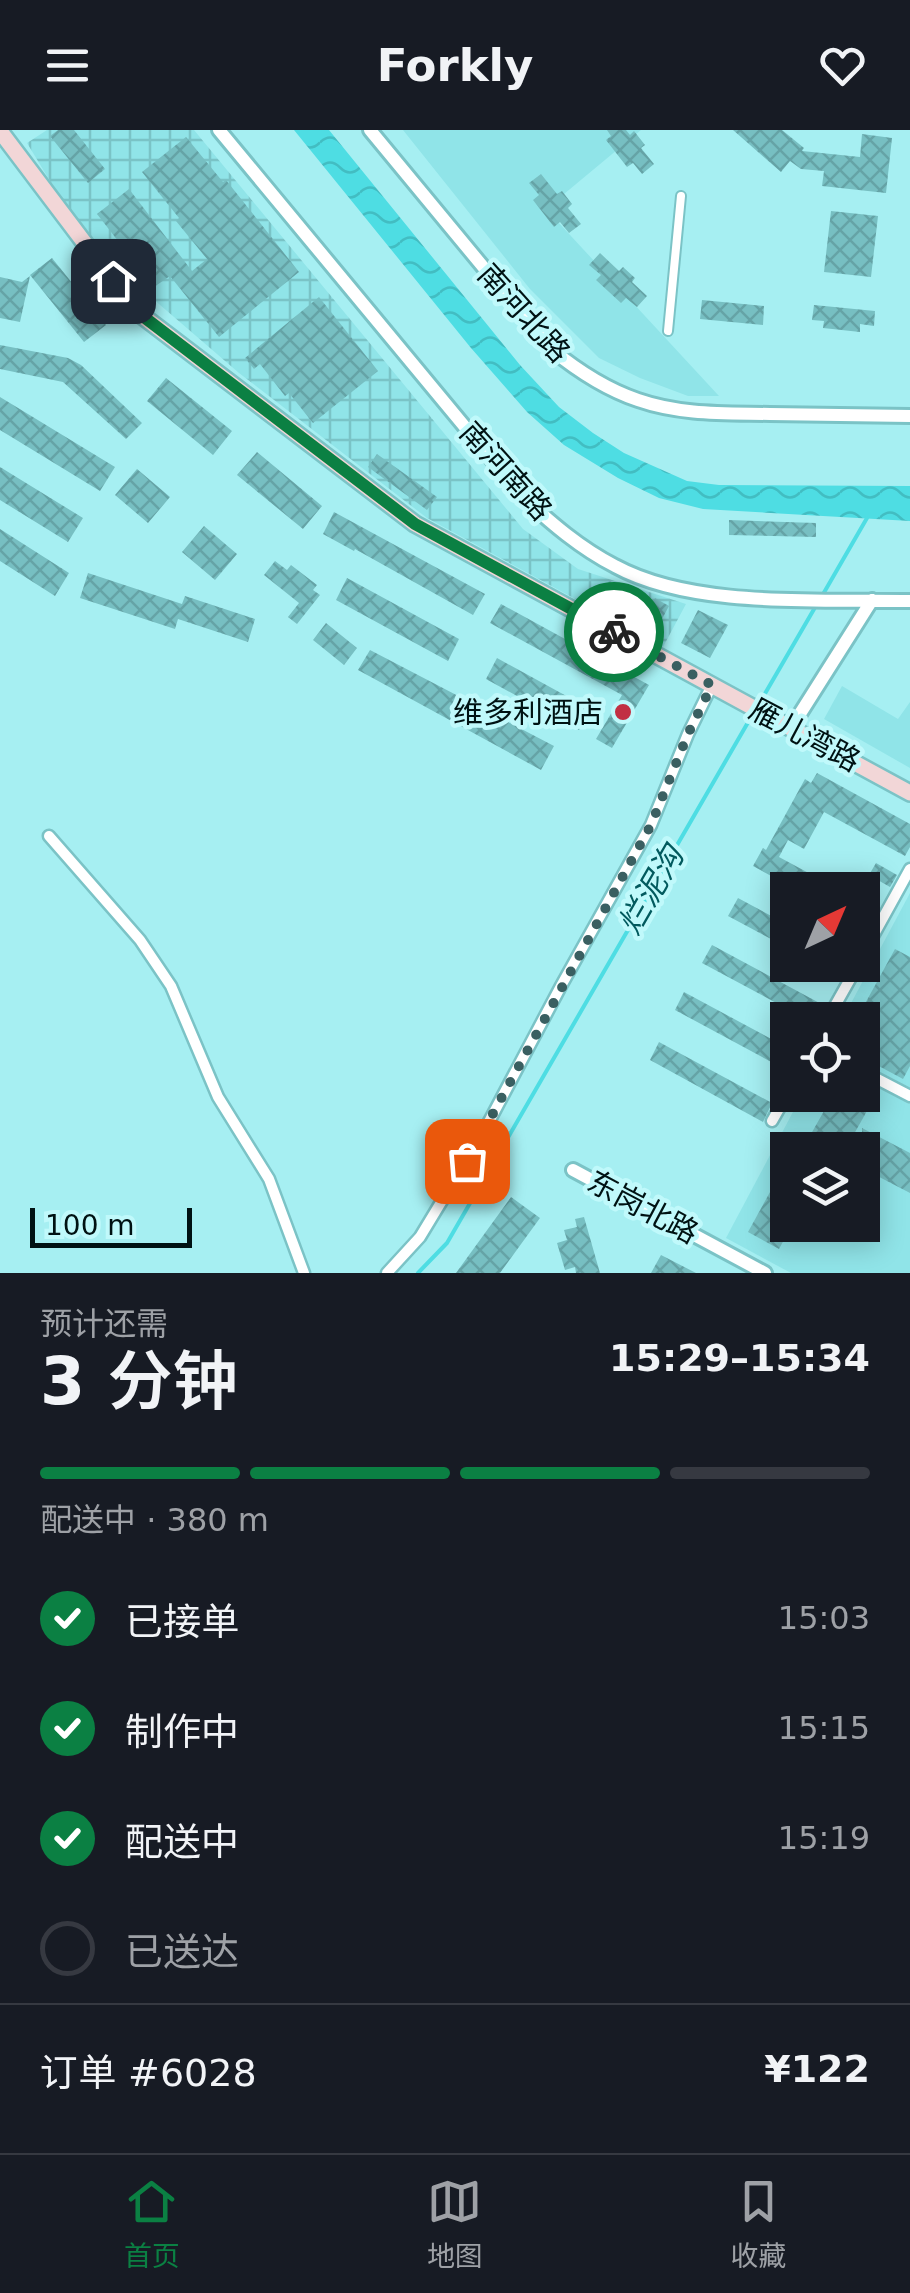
<!DOCTYPE html>
<html lang="zh">
<head>
<meta charset="utf-8">
<style>
	body { margin:0; font-family:"DejaVu Sans","Noto Sans SC",sans-serif; background:#242831; color:#f1f3f6; height:100vh; display:flex; flex-direction:column; font-size:38px; white-space:nowrap }
	* { box-sizing:border-box; margin:0 }
	p { font-size:32px; color:#9ea1a6 }
	.icon { flex:none; width:55px; height:55px; fill:none; stroke:currentColor; stroke-width:2; stroke-linecap:round; stroke-linejoin:round }
	.map { position:relative; height:1143px; overflow:hidden }
	.details { display:flex; flex-direction:column; background:#171b24; flex:1 }
	.details>* { flex:none }
	.needle { width:65px; rotate:44deg }
	.tools { position:absolute; left:770px; top:742px; display:grid; gap:20px }
	.tools a { display:grid; place-items:center; width:110px; height:110px; border-radius:0px; background:#171b24; box-shadow:0 5px 25px #0003; font-size:50px }
	.scale { position:absolute; left:30px; bottom:25px; width:162px; box-sizing:border-box; padding-left:10px; border:5px solid #001213; border-top:0; font-size:28px; line-height:35px; white-space:nowrap; color:#001213; -webkit-text-stroke:8px #c0f9fb; paint-order:stroke }
	.pin { position:absolute; display:grid; place-items:center; width:85px; height:85px; color:#fff; margin:-42px; border-radius:20px; box-shadow:0 5px 15px #0006 }
	.courier { position:absolute; display:grid; place-items:center; width:100px; height:100px; margin:-50px; border:8px solid #0b8043; border-radius:50%; background:#fff; color:#222; box-shadow:0 2px 12px #0007 }
	.head em { font-style:normal; font-weight:600 }
	.head div { display:flex; flex-direction:column-reverse }
	.head { display:flex; align-items:center; justify-content:space-between; height:170px; padding:0 40px }
	h1 { font-size:65px; font-weight:600; line-height:75px }
	.bar { display:grid; grid-template-columns:repeat(4,1fr); gap:15px 10px; align-content:center; height:120px; padding:0 40px }
	.bar i { height:12px; border-radius:8px; background:#363941 }
	.bar .active { background:#0b8043 }
	.bar p { grid-column:span 4 }
	.line { display:flex; align-items:center; gap:25px; padding:0 40px; border-top:2px solid #363941 }
	.line div { flex:1 }
	ol { padding:0 40px; list-style:none }
	li { display:flex; align-items:center; gap:30px; height:110px }
	li p { margin-inline-start:auto }
	li .icon { padding:10px; border-radius:50%; background:#0b8043; color:#fff; stroke-width:4 }
	li:last-child { color:#9ea1a6 }
	li i { width:55px; height:55px; border:5px solid #363941; border-radius:50% }
	header { display:flex; justify-content:space-between; align-items:center; height:130px; padding:0 40px; background:#171b24; font-size:45px; font-weight:600 }
	.dock { display:flex; justify-content:space-around; align-items:center; height:140px; border-top:2px solid #363941; background:#171b24; font-size:28px; color:#9ea1a6 }
	.dock a { display:grid; justify-items:center; gap:5px }
	.dock .active { color:#0b8043 }
	.map>svg:first-child { display:block }
</style>
</head>
<body>
<header><svg class="icon" aria-label="menu" viewBox="0 0 24 24"><path d="M4 6h16M4 12h16M4 18h16"/></svg>Forkly<svg class="icon" aria-label="heart" viewBox="0 0 24 24"><path d="M12 20l-8-8c-3-5 5-10 8-4 3-6 11-1 8 4z"/></svg></header>
<div class="map">
<svg width="910" height="1143" viewBox="0 0 910 1143">
	<defs>
		<pattern id="industrial-grid" width="8" height="8" patternUnits="userSpaceOnUse" patternTransform="scale(2.5)"><rect width="8" height="8" fill="#90e4e8"/><path d="M0 4h8M4 0v8" fill="none" stroke="#7ac3c6"/></pattern>
		<pattern id="water-waves" width="16" height="10" patternUnits="userSpaceOnUse" patternTransform="scale(2.5)"><rect width="16" height="10" fill="#4edde3"/><path d="M0 5q4-4 8 0t8 0" fill="none" stroke="#42bdc2"/></pattern>
		<pattern id="building-cross-hatch" width="8" height="8" patternUnits="userSpaceOnUse" patternTransform="scale(2.5)"><rect width="8" height="8" fill="#77bfc2"/><path d="M0 0l8 8M0 8l8-8" fill="none" stroke="#65a3a6"/></pattern>
	</defs>
	<rect width="100%" height="100%" fill="#a6eff2"/>
	<path fill="#90e4e8" fill-rule="evenodd" d="M403 0H641L546 79 719 266H688L640 248 599 228 530 159Z
		M842 556 898 589 910 572V638L824 589Z
		M910 763V1143H791L726 1108 802 965H862V890H842ZM788 1020H862V1095H788Z"/>
	<path fill="url(#industrial-grid)" d="M47 0H194L523 399 578 439 686 474 663 517 427 388 239 243 145 162 73 89 27 13Z"/>
	<path fill="url(#water-waves)" d="M294 0H329L520 235 559 277 593 303 624 323 687 351 719 355 910 356V391L703 379 659 368 618 348 564 315 527 282 471 218Z"/>
	<g fill="none" stroke-linecap="round" stroke-linejoin="round">
		<path stroke="#4edde3" stroke-width="4" d="M822 466 867 388
			M759 574 817 474
			M418 1143 447 1113 754 582"/>
	</g>
	<path fill="url(#building-cross-hatch)" d="M58 0H74L105 39 88 53 50 6Z
		M607 0H626L630 5 634 1 645 15 641 18 654 34 642 44 633 33 627 37 606 10 611 6Z
		M733 0H782L804 18 802 21 860 27 862 4 892 8 886 63 822 56 824 41 801 39 790 31 781 42Z
		M186 7 223 52 226 50 299 142 219 207 170 146 154 157 97 84 129 59 192 141 207 129 176 91 179 88 142 42Z
		M541 44 557 64 562 61 572 74 568 78 581 94 569 103 560 92 554 97 533 70 539 65 529 53Z
		M831 81 878 86 871 147 824 142Z
		M600 123 619 141 623 137 635 148 632 152 647 166 637 177 626 168 621 173 596 150 601 145 589 135Z
		M52 128 106 195 84 212 30 145Z
		M30 146 20 192 0 188V147L22 152Z
		M319 167 378 241 313 293 289 263 285 266 260 234 254 239 245 228Z
		M702 170 764 176 763 195 700 189Z
		M814 175 875 181 874 196 860 194V202L823 198 824 191 812 190Z
		M0 215 68 228 81 235 142 293 126 309 63 252 0 239Z
		M166 248 232 301 213 325 147 271Z
		M0 267 115 337 100 361 0 300Z
		M257 322 322 376 303 399 237 345Z
		M377 324 437 367 427 380 368 337Z
		M0 337 83 388 68 412 0 370Z
		M137 339 170 367 148 393 115 365Z
		M334 382 485 464 473 485 355 419 354 421 323 404Z
		M729 390 816 393V407L729 405Z
		M204 396 237 424 215 450 182 422Z
		M0 399 69 443 55 466 0 431Z
		M275 431 287 440 291 435 317 455 313 460 320 465 297 494 288 487 299 473 264 445Z
		M88 443 182 474 185 466 255 489 248 512 178 489 175 499 80 468Z
		M347 448 459 509 448 531 336 470Z
		M655 468 669 476 654 504 640 496Z
		M501 474 649 555 612 618 596 609 622 565 490 493Z
		M698 480 728 495 710 528 681 513Z
		M326 493 357 518 344 535 313 510Z
		M370 520 554 616 541 640 358 540Z
		M497 528 590 579 579 600 486 549Z
		M817 643 910 694V717L905 726 824 682 804 719 788 710 779 727 840 760H797L753 736 763 718 766 720 805 649 811 653Z
		M876 733 897 745 890 757 869 745Z
		M738 768 788 795V818L728 786Z
		M862 772 877 780 867 798 862 796Z
		M712 815 825 876 818 890H808L702 833Z
		M895 819 910 827V936L903 949 862 927V890H856Z
		M684 862 788 918V941L675 880Z
		M659 912 772 973 763 992 650 930Z
		M862 957 876 965 845 1020H824L807 1011 833 965H862Z
		M862 998 910 1023V1063L862 1038Z
		M775 1053 788 1060V1095H792L779 1119 748 1102Z
		M511 1067 540 1088 500 1143H456Z
		M584 1087 600 1143H576L575 1137 565 1140 557 1113 567 1110 564 1100 577 1097 575 1089Z
		M661 1125 696 1143H651Z"/>
	<g fill="none" stroke-linecap="round" stroke-linejoin="round">
		<g stroke="#7bc3c6" stroke-width="12">
			<path id="pedestrian" d="M668 201 681 66"/>
		</g>
		<g stroke="#7bc3c6" stroke-width="15">
			<path id="minor" d="M49 706 140 810 171 856 218 967 269 1049 304 1143
				M862 826 910 739
				M827 890 858 835
				M862 941 910 966
				M772 991 788 963
				M387 1143 420 1107 483 1003 561 856 651 695 688 604 712 555"/>
		</g>
		<g stroke="#7bc3c6" stroke-width="18">
			<path id="tertiary" d="M219 0 523 367C551 393 580 418 615 436 694 479 821 469 910 471
				M370 0 551 219C578 241 605 259 638 270 681 285 725 283 770 284 816 285 863 285 910 286
				M791 598 872 470
				M573 1040 765 1143"/>
		</g>
		<g stroke="#7bc3c6" stroke-width="20">
			<path id="secondary" d="M0 1 136 181 415 394 910 663"/>
		</g>
		<use href="#pedestrian" stroke="#fff" stroke-width="8"/>
		<use href="#minor" stroke="#fff" stroke-width="10"/>
		<use href="#tertiary" stroke="#fff" stroke-width="12"/>
		<use href="#secondary" stroke="#f2d6d7" stroke-width="15"/>
	</g>
	<g fill="none" stroke-linecap="round" stroke-linejoin="round">
		<path stroke="#3a5f61" stroke-width="10" stroke-dasharray="0 18" d="M467 1031 651 695 688 604 712 555 614 502"/>
		<path stroke="#0b8043" stroke-width="12" d="M113 151 136 181 415 394 614 502"/>
	</g>
	<circle fill="#c13043" stroke="#c0f9fb" stroke-width="4" cx="623" cy="582" r="10"/>
	<g text-anchor="middle" dominant-baseline="central" stroke-width="9" stroke-linejoin="round" paint-order="stroke">
		<g font-size="30" fill="#001213" stroke="#c0f9fb">
			<text transform="translate(524 183) rotate(48)">南河北路</text>
			<text transform="translate(506 341) rotate(48)">南河南路</text>
			<text transform="translate(805 605) rotate(28)">雁儿湾路</text>
			<text transform="translate(643 1077) rotate(28)">东岗北路</text>
		</g>
		<g font-size="30" fill="#001213" stroke="#c0f9fb" text-anchor="end">
			<text x="603" y="582">维多利酒店</text>
		</g>
		<g font-size="32" font-style="italic" fill="#025a5e" stroke="#c0f9fb">
			<text transform="translate(651 760) rotate(-60)">烂泥沟</text>
		</g>
	</g>
</svg>
<div class="tools">
<a><svg class="needle" viewBox="-14 -14 28 28"><path d="M0-13l5 13h-10z" fill="#e53935"/><path d="M0 13l5-13h-10z" fill="#9ea1a6"/></svg></a>
<a><svg class="icon" aria-label="locate" viewBox="0 0 24 24"><circle cx="12" cy="12" r="6"/><path d="M12 2v4M12 18v4M2 12h4M18 12h4"/></svg></a>
<a><svg class="icon" aria-label="layers" viewBox="0 0 24 24"><path d="M12 4l9 5-9 5-9-5zM3 14l9 5 9-5"/></svg></a>
</div>
<div class="scale">100 m</div>
<div class="pin" style="left:467px;top:1031px;background:#ea580c"><svg class="icon" aria-label="bag" viewBox="0 0 24 24"><path d="M5 8h14l-1 12H6zM9 8a3 3 0 0 1 6 0"/></svg></div>
<div class="pin" style="left:113px;top:151px;background:#1f2937"><svg class="icon" aria-label="home" viewBox="0 0 24 24"><path d="M3 11l9-7 9 7M6 9v11h12V9"/></svg></div>
<div class="courier" style="left:614px;top:502px"><svg class="icon" aria-label="bike" viewBox="0 0 24 24"><circle cx="6" cy="16" r="4"/><circle cx="18" cy="16" r="4"/><path d="M6 16l4-8h5l3 8M10 8l3 8H6M13 5h3"/></svg></div>
</div>
<section class="details">
<div class="head"><div><h1>3 分钟</h1><p>预计还需</p></div><em>15:29–15:34</em></div>
<div class="bar"><i class="active"></i><i class="active"></i><i class="active"></i><i></i><p>配送中 · 380 m</p></div>
<ol>
<li><svg class="icon" aria-label="check" viewBox="0 0 24 24"><path d="M5 12l5 5 9-10"/></svg>已接单<p>15:03</p></li>
<li><svg class="icon" aria-label="check" viewBox="0 0 24 24"><path d="M5 12l5 5 9-10"/></svg>制作中<p>15:15</p></li>
<li><svg class="icon" aria-label="check" viewBox="0 0 24 24"><path d="M5 12l5 5 9-10"/></svg>配送中<p>15:19</p></li>
<li><i></i>已送达</li>
</ol>
<div class="line" style="height:130px"><div>订单 #6028</div><b>¥122</b></div>
</section>
<nav class="dock">
<a class="active"><svg class="icon" aria-label="home" viewBox="0 0 24 24"><path d="M3 11l9-7 9 7M6 9v11h12V9"/></svg>首页</a>
<a><svg class="icon" aria-label="map" viewBox="0 0 24 24"><path d="M3 6l6-2 6 2 6-2v14l-6 2-6-2-6 2zM9 4v14M15 6v14"/></svg>地图</a>
<a><svg class="icon" aria-label="saved" viewBox="0 0 24 24"><path d="M7 4h10v16l-5-4-5 4z"/></svg>收藏</a>
</nav>
</body>
</html>
